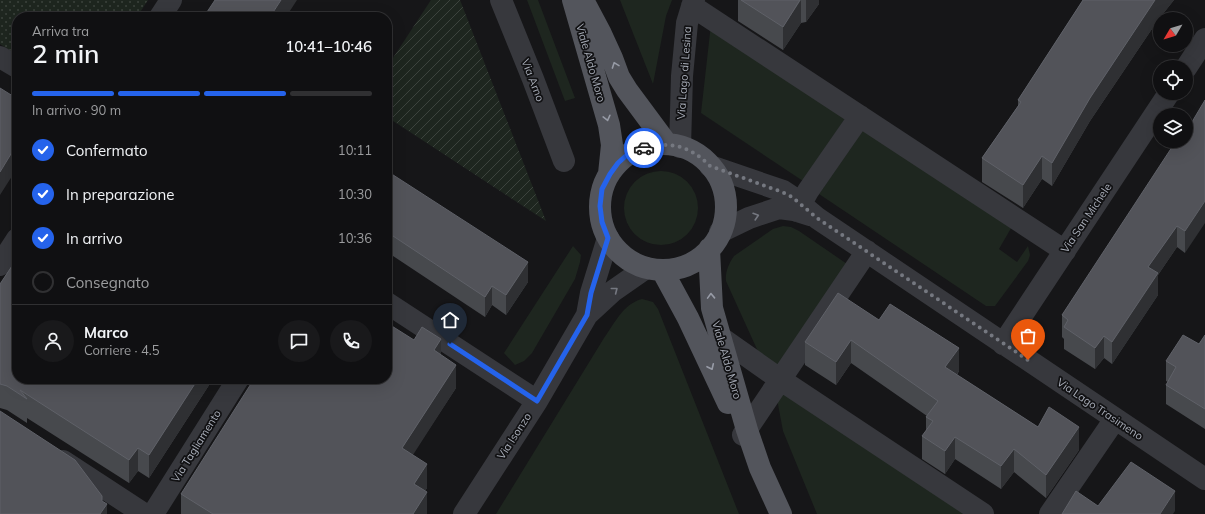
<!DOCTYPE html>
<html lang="it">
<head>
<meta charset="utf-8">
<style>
	body { margin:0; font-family:Mulish,sans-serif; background:#19191b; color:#f1f3f6; height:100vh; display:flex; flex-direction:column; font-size:15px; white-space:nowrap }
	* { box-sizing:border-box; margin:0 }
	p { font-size:13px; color:#9c9d9f }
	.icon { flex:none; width:22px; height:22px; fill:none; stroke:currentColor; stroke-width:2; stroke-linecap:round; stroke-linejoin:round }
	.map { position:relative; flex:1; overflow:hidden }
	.panel { position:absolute; left:12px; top:12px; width:380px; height:372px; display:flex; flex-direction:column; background:#101012; border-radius:16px; box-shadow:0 4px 16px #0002,0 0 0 1px #303032 }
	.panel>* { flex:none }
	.needle { width:26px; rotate:232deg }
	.fabs { position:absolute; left:1153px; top:12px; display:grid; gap:8px }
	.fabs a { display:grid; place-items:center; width:40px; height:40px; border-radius:50%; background:#101012; box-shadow:0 4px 16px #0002,0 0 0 1px #303032; font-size:20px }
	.pin { position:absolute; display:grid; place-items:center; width:34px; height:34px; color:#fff; margin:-41px -17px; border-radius:50% 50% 50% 0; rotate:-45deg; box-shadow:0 0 4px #0007 }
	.pin .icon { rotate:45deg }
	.courier { position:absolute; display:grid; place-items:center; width:40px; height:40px; margin:-20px; border:3px solid #2563eb; border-radius:50%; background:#fff; color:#222; box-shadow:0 1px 5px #0007 }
	.headline em { font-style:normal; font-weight:600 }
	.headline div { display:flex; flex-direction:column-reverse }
	.headline { display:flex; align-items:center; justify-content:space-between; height:68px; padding:0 20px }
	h1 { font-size:26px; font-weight:600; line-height:30px }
	.bar { display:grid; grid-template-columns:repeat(4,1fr); gap:6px 4px; align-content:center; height:48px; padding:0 20px }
	.bar i { height:5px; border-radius:3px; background:#303032 }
	.bar .selected { background:#2563eb }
	.bar p { grid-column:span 4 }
	.line { display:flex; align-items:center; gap:10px; padding:0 20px; border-top:1px solid #303032 }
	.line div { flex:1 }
	.round { display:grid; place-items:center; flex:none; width:42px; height:42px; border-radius:21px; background:#19191b }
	ol { padding:0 20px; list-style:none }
	li { display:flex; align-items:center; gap:12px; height:44px }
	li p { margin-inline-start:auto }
	li .icon { padding:4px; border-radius:50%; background:#2563eb; color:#fff; stroke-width:4 }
	li:last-child { color:#9c9d9f }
	li i { width:22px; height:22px; border:2px solid #303032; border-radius:50% }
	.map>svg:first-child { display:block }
</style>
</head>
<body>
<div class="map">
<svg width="1205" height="514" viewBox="0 0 1205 514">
	<defs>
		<pattern id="park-dots" width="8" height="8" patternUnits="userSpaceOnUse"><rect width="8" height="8" fill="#1e261f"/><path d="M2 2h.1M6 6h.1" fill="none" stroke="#3c433d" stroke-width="1.8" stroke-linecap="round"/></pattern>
		<pattern id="garden-furrows" width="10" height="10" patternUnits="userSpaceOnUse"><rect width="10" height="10" fill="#1e261f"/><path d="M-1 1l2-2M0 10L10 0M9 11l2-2" fill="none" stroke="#3c433d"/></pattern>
	</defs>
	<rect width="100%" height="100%" fill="#161618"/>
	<path fill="#1e261f" d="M527 0H538L575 98 565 101Z
		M620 0H672L666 16 653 84Z
		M711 24 848 114 803 181 701 113Z
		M866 126 1014 223 999 249 1017 262 1028 246 1030 255 1028 261 995 306H986L819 194Z
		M624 208a37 37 0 1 1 74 0a37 37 0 1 1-74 0Z
		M783 226 791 227 799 231 850 266 780 371 761 358 726 281C725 272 729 263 734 256L773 229Z
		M573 246 581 255 580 262 575 279 532 353 524 361 515 365 504 353Z
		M642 299 653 302 658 309 739 514H496L604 338C615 323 623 304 642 299Z
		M786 389 972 514H817L783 431 777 399Z"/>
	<path fill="url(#park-dots)" d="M0 0H148L137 17H17V55L0 44Z"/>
	<path fill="url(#garden-furrows)" d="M431 0H460L546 221 387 117V67Z"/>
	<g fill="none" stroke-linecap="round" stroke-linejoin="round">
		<path stroke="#37383d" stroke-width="22" d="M501 0 533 79 564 161
			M692 6 1065 251
			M160 17 171 0
			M0 57 17 67
			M1186 68 1205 39
			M680 147 682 76 687 23 694 0
			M710 166 783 191 792 197 817 218 1205 479
			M797 211 808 191 860 116
			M720 232 749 218 779 208 794 210 810 215
			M0 265 17 239
			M387 303 537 401
			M587 315 591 293 608 238
			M709 343 720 337 781 380 983 514
			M1003 344 1169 93
			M743 435 867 251
			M63 461 144 514
			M153 514 238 379
			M464 514 537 401 587 315 613 291 646 268
			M1050 514 1115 419"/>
		<path stroke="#53555c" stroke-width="22" d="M573 0 609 125 612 145 609 174
			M583 0 601 34 612 58 619 77 627 90 667 144
			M600 207a63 63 0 1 1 126 0a63 63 0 1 1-126 0Z
			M709 249 712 308 747 430 760 468 781 514
			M662 270 688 318 728 403"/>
	</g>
	<path fill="#47494d" d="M738 0H819V4L806 22 801 23 783 50 738 21Z
		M1083 0H1174L1158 20 1090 121 1052 186 1042 179 1023 208 982 182V158L1018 106V100Z
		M1186 141 1185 253 1177 247 1158 275V295L1112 364 1104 358 1095 369 1064 349V339L1062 337V315Z
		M387 171 528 282 506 315 492 305 485 317 387 252Z
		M17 252V379H213L149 478 138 471 129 483 27 418V423L7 410 0 408V284L13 264V258Z
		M879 320 959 371 957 375 1038 427 1079 450 1046 498 1014 472 1001 489 955 459 945 474 922 459V436L926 431V417L927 416 851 363 836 385 805 365V342Z
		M1205 335V429L1166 404V385L1168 382 1166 381V361L1199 344Z
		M414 340 441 355 456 388 412 455 427 488 425 491 427 514H181V494L387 379Z"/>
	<path fill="#2f3033" d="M281 0H297L286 17H270Z
		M801 0V23L783 50V27Z
		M806 0H819V4L806 22Z
		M1155 0H1174L1158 20 1090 121 1052 186V163L1090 98Z
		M17 140V163L14 168V173L0 195V172Z
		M1042 156V179L1023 208V185Z
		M1205 201V223L1185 253V231Z
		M1177 226V247L1158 275V295L1112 364V342L1148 267Z
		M528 262V282L506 315V295Z
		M492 286V305L485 317V297Z
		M1104 336V358L1095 369V348Z
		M441 339V362L434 350Z
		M851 340V363L836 385V362Z
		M959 348V371L945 390V367Z
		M456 365V388L402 472V448Z
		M198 379H213L149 478V455Z
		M1079 427V450L1046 498V475Z
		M955 437V459L945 474V451Z
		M138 448V471L129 483V460Z
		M1014 449V472L1001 489V466Z
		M427 464V488L414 508V484Z
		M1175 491V511L1173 514H1160Z
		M427 492V514H413Z
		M107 504V514H100Z"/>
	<path fill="#525359" stroke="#5f6168" d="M215 0H281L270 17H209L205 15Z
		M741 0H800L783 27Z
		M1083 0H1155L1090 98 1052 163 1042 156 1023 185 982 158 1021 102 1018 100Z
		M0 88 16 98 17 96V140L12 148 14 149 0 172Z
		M1205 100V201L1185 231 1177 226 1148 267 1158 273 1112 342 1104 336 1095 348 1064 327 1068 320 1062 315 1176 141H1186V125L1189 127Z
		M387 171 528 262 506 295 492 286 485 297 387 232Z
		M17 252V379H198L149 455 138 448 129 460 20 390 27 399 7 386 0 384V284L16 260 13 258Z
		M838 293 879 320 890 304 959 348 945 367 1038 427 1049 407 1079 427 1046 475 1014 449 1001 466 955 437 945 451 922 436 933 421 926 417 938 401 851 340 836 362 805 342Z
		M387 323 414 340 422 327 441 339 434 350 456 365 402 448 427 464 414 484 427 492 413 514H213L181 494 254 379H387Z
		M1183 335 1199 344 1205 335V409L1166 385 1176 367 1166 361Z
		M0 411 75 460 102 496V501L107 504 100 514H0Z
		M1131 462 1175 491 1160 514H1062L1076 491 1098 506Z"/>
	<defs><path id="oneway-chevron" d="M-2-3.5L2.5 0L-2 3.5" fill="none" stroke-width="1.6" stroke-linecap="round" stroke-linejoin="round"/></defs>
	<g stroke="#979ba6">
		<use href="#oneway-chevron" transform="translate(615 65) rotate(-110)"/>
		<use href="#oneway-chevron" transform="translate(607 118) rotate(76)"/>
		<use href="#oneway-chevron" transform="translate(711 296) rotate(-92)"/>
		<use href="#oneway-chevron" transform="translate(711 367) rotate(65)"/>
	</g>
	<g stroke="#757881">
		<use href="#oneway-chevron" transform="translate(756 216) rotate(-17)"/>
		<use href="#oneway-chevron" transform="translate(615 290) rotate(-38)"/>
	</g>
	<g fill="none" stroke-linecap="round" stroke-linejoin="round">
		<path stroke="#757880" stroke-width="4" stroke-dasharray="0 7.2" d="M644 148C671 141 690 146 710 166L782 192 792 197 817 218 1028 360"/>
		<path stroke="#2563eb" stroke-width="5" d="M450 344 537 401 587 315 591 293 608 238 602 222 600 206 602 189 610 174 618 163 628 154 644 148"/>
	</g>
	<g text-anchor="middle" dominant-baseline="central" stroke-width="3.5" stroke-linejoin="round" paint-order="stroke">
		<g font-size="11" fill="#a8adb8" stroke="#111113">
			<text transform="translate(591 63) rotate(74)">Viale Aldo Moro</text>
			<text transform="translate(684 73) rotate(-86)">Via Lago di Lesina</text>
			<text transform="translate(533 80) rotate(69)">Via Arno</text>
			<text transform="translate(1086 218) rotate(-56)">Via San Michele</text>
			<text transform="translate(727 360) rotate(74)">Viale Aldo Moro</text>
			<text transform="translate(1100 409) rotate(34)">Via Lago Trasimeno</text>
			<text transform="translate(514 436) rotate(-57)">Via Isonzo</text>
			<text transform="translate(196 446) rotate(-58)">Via Tagliamento</text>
		</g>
	</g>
</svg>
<div class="fabs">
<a><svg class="needle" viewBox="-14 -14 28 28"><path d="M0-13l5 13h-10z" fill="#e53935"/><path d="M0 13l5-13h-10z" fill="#9c9d9f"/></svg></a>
<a><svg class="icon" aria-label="locate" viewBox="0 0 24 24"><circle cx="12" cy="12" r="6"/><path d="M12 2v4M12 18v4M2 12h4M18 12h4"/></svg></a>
<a><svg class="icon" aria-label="layers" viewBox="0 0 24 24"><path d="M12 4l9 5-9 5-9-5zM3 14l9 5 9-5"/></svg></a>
</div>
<div class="pin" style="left:1028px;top:360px;background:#ea580c"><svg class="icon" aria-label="bag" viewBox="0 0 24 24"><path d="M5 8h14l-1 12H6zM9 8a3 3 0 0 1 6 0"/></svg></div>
<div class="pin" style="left:450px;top:344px;background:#1f2937"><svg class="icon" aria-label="home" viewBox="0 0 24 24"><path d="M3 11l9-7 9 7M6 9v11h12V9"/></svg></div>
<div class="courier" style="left:644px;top:148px"><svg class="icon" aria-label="car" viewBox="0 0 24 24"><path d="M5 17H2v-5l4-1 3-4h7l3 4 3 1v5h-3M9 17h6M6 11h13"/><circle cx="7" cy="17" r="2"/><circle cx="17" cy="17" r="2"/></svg></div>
<section class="panel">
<div class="headline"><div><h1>2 min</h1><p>Arriva tra</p></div><em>10:41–10:46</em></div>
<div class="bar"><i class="selected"></i><i class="selected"></i><i class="selected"></i><i></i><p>In arrivo · 90 m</p></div>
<ol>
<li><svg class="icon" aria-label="check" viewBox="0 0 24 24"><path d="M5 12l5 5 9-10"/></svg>Confermato<p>10:11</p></li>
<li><svg class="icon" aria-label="check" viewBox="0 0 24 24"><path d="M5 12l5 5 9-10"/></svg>In preparazione<p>10:30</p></li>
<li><svg class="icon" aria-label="check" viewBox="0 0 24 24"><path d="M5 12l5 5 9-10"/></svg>In arrivo<p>10:36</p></li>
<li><i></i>Consegnato</li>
</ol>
<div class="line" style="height:72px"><a class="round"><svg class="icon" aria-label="person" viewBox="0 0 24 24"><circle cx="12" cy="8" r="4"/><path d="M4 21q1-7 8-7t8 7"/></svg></a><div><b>Marco</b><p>Corriere · 4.5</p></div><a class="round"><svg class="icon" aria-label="chat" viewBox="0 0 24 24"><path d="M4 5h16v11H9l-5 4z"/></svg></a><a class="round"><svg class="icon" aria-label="phone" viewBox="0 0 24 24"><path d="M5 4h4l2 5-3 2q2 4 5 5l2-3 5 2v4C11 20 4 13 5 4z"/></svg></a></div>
</section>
</div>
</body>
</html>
